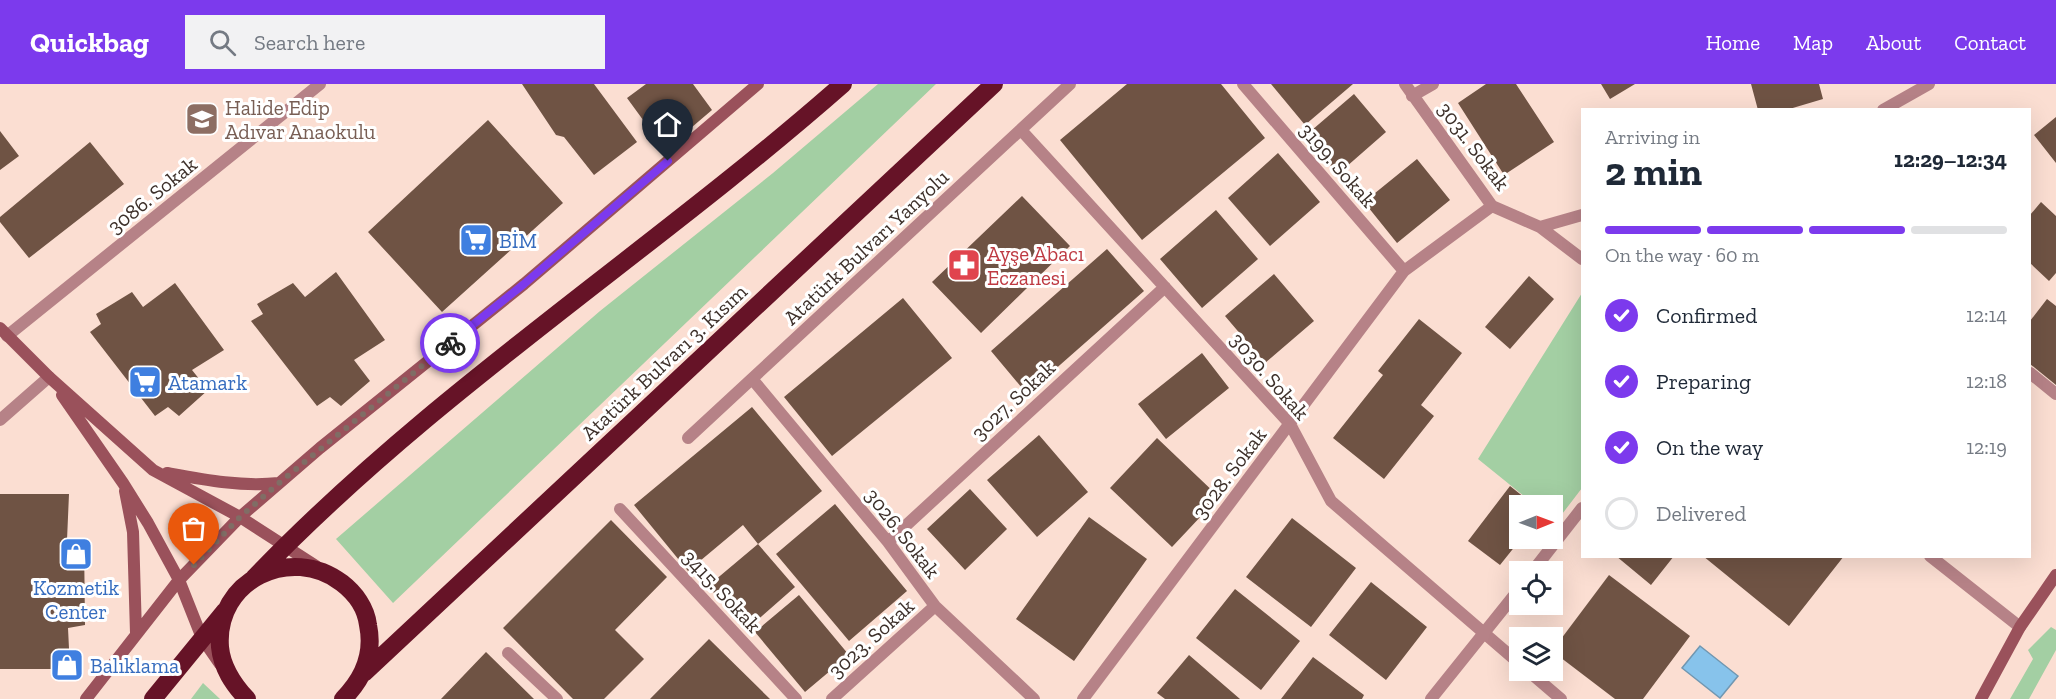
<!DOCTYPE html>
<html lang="en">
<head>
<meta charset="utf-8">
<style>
	body { margin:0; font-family:"Zilla Slab",serif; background:#f2f2f3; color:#1f2937; height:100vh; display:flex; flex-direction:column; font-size:22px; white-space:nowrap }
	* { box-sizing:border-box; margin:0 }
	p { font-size:20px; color:#747a83 }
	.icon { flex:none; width:33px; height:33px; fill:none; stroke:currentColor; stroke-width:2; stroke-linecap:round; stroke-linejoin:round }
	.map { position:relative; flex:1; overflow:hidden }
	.side { position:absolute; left:1581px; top:24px; width:450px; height:450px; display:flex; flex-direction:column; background:#fff; border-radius:0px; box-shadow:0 6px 24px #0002 }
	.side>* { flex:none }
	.needle { width:39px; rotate:89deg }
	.fabs { position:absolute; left:1509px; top:411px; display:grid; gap:12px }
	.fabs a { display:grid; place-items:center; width:54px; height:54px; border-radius:0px; background:#fff; box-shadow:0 6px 24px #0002; font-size:30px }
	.pin { position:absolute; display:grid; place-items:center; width:51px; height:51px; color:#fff; margin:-62px -26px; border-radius:50% 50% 50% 0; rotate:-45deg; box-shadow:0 0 6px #0007 }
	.pin .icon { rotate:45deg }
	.courier { position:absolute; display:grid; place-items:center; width:60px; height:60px; margin:-30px; border:4px solid #7c3aed; border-radius:50%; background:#fff; color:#222; box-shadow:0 2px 8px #0007 }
	.overview em { font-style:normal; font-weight:700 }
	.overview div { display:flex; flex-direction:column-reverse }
	.overview { display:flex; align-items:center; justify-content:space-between; height:102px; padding:0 24px }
	h1 { font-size:39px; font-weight:700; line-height:45px }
	.bar { display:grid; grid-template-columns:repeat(4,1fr); gap:9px 6px; align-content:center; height:72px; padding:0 24px }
	.bar i { height:8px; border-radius:4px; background:#e0e1e3 }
	.bar .active { background:#7c3aed }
	.bar p { grid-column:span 4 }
	ol { padding:0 24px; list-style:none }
	li { display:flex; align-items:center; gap:18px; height:66px }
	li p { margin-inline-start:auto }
	li .icon { padding:6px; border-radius:50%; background:#7c3aed; color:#fff; stroke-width:4 }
	li:last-child { color:#747a83 }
	li i { width:33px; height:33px; border:3px solid #e0e1e3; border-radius:50% }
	header { display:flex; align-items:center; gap:36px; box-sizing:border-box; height:84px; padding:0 30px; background:#7c3aed; color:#fff }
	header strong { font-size:28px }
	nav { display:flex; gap:33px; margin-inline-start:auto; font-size:21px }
	.search { width:420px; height:54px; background:#f2f2f3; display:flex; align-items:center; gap:15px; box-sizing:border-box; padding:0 21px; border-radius:0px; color:#747a83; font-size:22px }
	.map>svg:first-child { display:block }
</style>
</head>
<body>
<header>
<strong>Quickbag</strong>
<div class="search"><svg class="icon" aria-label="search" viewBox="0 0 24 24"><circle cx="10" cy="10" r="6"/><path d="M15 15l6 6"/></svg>Search here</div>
<nav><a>Home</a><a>Map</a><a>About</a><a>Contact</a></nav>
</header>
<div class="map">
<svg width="2056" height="615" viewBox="0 0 2056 615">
	<rect width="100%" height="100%" fill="#fbded2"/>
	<path fill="#a3cfa3" d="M878 0H936L393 519 336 455 600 227 773 89Z
		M1582 209V404L1556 438 1553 436 1552 422 1535 421 1478 375Z
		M2051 543 2056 546V566L2029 615H2010L2033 575 2028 566Z
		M203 599 220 615H191Z"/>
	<path fill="#87c3eb" stroke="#7197b1" stroke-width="1.5" d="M1700 562 1738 592 1720 614 1682 584Z"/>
	<path fill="#6f5344" d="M522 0H594L637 58 594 91 564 53 556 51Z
		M646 0H693L712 26 665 66 627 14Z
		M1127 0H1221L1265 54 1142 156 1060 56Z
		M1271 0H1353L1305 41Z
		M1486 0H1516L1554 58 1504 91 1458 19Z
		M1601 0H1635L1610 15Z
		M1751 0H1819L1823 15 1786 26H1758Z
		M1354 10 1386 48 1338 90 1305 52Z
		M2056 33V79L2034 51Z
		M488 36 563 119 442 228 368 148Z
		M0 47 19 72 0 86Z
		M90 58 124 100 29 174 0 138V133Z
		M1278 69 1320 118 1270 162 1228 114Z
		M1417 75 1450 116 1397 159 1364 118Z
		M1022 112 1070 162 981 249 932 198Z
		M2041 118 2056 132V189L2049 197 2030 179V131Z
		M1216 126 1258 175 1202 224 1160 175Z
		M1107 165 1144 207 1027 310 991 267Z
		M336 188 385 256 354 276 370 297 341 322 330 313 317 322 251 237 263 230 257 220 293 199 305 213Z
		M1274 190 1314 237 1265 279 1225 232Z
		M1529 192 1554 215 1510 265 1485 243Z
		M175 199 224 266 192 286 208 306 179 332 168 323 155 332 90 248 101 240 96 230 132 208 143 223Z
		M903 214 952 274 832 372 784 313Z
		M2047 215 2056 222V301L2030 280V237Z
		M1419 235 1462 269 1421 321 1434 332 1384 395 1333 354 1383 291 1378 287Z
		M1202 269 1229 304 1166 355 1138 320Z
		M752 323 822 407 758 460 743 441 688 487 634 421Z
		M1039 351 1088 408 1037 453 987 396Z
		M1157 354 1219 413 1172 463 1110 404Z
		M1510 402 1535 422H1520V456L1500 481 1468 457Z
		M970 405 1007 445 965 486 927 445Z
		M0 410H69L67 456 84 455 85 541 68 544 70 585H0Z
		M835 420 907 507 849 557 776 470Z
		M1089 433 1147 475 1074 577 1016 535Z
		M1292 434 1356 484 1311 543 1246 493Z
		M611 436 667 493 615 546 644 575 604 615H573L503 544Z
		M758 460 795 503 746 546 708 502Z
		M1616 472H1674L1651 501Z
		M1703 472H1844L1789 542Z
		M1609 491 1690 552 1643 615H1615L1552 567Z
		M1371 498 1427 543 1386 596 1329 551Z
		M1235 505 1300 557 1261 606 1196 554Z
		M799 511 849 571 805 608 755 548Z
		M709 555 770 615H650Z
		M486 568 534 615H441Z
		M1189 571 1240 615H1165L1157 609Z
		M1313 573 1364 611 1362 615H1281Z"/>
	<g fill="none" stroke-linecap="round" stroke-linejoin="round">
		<path stroke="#b68287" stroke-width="12" d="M1243 0 1404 187
			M1405 0 1492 122 1540 143 1582 175
			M1412 12 1433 0
			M1883 26 1929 0
			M1021 46 1290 340 1331 417 1520 580
			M1540 143 1582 131
			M7 252 320 0
			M2030 289 2056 310
			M753 296 888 458 935 522 1034 615
			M0 336 49 293
			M688 354 1070 0
			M620 425 796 615
			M888 458 1165 203
			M1930 472 2020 543
			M1532 488 1582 424
			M508 569 557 615
			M1527 586 1561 615
			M832 615 935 522
			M1083 615 1404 187 1492 122
			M1431 615 1520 504"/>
		<path stroke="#9a515b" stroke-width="12" d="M0 244 49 293 153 386 240 433 316 482
			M62 311 123 399 148 439 179 496 202 554 220 580
			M167 389C205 396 241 403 279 399
			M125 407 133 448 136 549
			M86 615 179 496 240 433 320 364 524 200 758 0
			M1981 615 2020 543 2056 491"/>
		<path stroke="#661327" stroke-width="18" d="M254 494C432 308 651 169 843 0
			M364 589 994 0
			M153 615 225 527
			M247 615C233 600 222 584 220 563 215 496 291 460 342 499 355 509 366 524 368 541 374 570 364 594 343 615"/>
	</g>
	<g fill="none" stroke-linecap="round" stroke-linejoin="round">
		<path stroke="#806d65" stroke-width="6" stroke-dasharray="0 10.8" d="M194 481 240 433 279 399 450 259"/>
		<path stroke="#7c3aed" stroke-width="8" d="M450 259 524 200 668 77"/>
	</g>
	<defs>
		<g id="school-square" transform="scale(1.725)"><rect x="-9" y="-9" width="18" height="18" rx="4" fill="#8d6e63" stroke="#fff"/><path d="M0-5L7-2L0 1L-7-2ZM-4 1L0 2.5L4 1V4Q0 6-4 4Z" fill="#fff"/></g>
		<g id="supermarket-square" transform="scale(1.725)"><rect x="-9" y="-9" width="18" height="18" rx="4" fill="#3f7fe0" stroke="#fff"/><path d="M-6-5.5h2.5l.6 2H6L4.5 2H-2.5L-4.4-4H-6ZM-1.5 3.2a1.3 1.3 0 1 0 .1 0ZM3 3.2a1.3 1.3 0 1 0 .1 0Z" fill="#fff"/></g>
		<g id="pharmacy-square" transform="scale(1.725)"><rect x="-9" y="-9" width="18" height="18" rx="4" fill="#e0444e" stroke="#fff"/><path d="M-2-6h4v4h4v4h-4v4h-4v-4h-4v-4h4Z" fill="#fff"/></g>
		<g id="shop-square" transform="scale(1.725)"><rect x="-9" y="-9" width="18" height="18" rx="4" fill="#3f7fe0" stroke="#fff"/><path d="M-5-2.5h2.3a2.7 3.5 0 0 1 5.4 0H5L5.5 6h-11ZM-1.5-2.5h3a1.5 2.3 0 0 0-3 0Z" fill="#fff"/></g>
	</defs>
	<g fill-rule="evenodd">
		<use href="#school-square" x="202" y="35"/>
		<use href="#supermarket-square" x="476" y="156"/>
		<use href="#pharmacy-square" x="964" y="181"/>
		<use href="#supermarket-square" x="145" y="298"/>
		<use href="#shop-square" x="76" y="470"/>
		<use href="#shop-square" x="67" y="581"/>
	</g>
	<g text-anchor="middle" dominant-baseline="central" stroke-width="6" stroke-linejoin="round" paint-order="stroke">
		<g font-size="21" fill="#785e54" stroke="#fff" text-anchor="start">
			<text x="225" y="23">Halide Edip<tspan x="225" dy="24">Adıvar Anaokulu</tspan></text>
		</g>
		<g font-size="21" fill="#3d302a" stroke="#fff">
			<text transform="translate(1474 62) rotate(53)">3031. Sokak</text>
			<text transform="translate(1338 81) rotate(49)">3199. Sokak</text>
			<text transform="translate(152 111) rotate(-39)">3086. Sokak</text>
			<text transform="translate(866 163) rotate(-43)">Atatürk Bulvarı Yanyolu</text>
			<text transform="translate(664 278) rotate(-43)">Atatürk Bulvarı 3. Kısım</text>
			<text transform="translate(1270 292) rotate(49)">3030. Sokak</text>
			<text transform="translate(1013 316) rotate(-43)">3027. Sokak</text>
			<text transform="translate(1229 389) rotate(-53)">3028. Sokak</text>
			<text transform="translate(903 449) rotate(52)">3026. Sokak</text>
			<text transform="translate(722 507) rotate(47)">3415. Sokak</text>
			<text transform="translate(871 554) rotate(-42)">3023. Sokak</text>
		</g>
		<g font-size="21" fill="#366cbe" stroke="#fff" text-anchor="start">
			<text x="499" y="156">BİM</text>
			<text x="168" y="298">Atamark</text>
			<text x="76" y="503" text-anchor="middle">Kozmetik<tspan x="76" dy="24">Center</tspan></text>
			<text x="90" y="581">Balıklama</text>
		</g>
		<g font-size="21" fill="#be3a42" stroke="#fff" text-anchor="start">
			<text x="987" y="169">Ayşe Abacı<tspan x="987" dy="24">Eczanesi</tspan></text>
		</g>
	</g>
</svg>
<div class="fabs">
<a><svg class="needle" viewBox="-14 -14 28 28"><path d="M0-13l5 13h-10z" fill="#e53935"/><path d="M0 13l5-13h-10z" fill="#747a83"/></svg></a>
<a><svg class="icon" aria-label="locate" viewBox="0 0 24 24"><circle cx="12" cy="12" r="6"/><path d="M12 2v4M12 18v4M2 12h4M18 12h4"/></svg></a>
<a><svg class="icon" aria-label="layers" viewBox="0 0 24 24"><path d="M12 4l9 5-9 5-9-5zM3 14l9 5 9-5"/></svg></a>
</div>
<div class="pin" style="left:194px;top:481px;background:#ea580c"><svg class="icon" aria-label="bag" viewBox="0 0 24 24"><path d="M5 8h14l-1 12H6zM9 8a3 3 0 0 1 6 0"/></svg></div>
<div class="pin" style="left:668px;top:77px;background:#1f2937"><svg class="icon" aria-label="home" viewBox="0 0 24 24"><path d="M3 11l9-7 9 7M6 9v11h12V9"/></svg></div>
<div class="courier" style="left:450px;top:259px"><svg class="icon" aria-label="bike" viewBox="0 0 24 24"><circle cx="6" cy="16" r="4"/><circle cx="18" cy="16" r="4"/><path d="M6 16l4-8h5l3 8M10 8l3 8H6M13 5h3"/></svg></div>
<section class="side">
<div class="overview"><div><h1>2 min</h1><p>Arriving in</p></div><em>12:29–12:34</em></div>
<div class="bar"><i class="active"></i><i class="active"></i><i class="active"></i><i></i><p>On the way · 60 m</p></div>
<ol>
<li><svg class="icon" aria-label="check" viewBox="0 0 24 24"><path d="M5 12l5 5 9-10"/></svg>Confirmed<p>12:14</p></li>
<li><svg class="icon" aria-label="check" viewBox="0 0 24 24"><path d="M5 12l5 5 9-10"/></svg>Preparing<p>12:18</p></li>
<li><svg class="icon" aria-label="check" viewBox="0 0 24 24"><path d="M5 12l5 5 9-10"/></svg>On the way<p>12:19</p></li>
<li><i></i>Delivered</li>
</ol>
</section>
</div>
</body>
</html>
